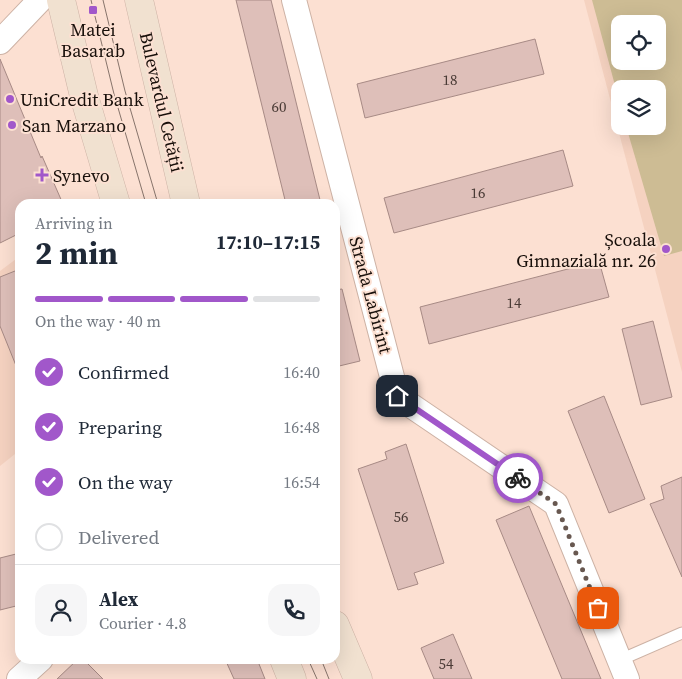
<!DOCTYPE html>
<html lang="en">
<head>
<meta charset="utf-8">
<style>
	body { margin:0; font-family:"Source Serif 4",serif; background:#f6f6f7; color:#1f2937; height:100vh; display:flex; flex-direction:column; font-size:19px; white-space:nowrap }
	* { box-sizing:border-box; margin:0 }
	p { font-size:16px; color:#747a83 }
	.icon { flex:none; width:28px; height:28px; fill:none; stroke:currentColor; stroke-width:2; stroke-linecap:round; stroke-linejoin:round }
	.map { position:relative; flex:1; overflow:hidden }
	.details { position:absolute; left:15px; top:199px; width:325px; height:465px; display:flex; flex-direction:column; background:#fff; border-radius:15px; box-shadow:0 5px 20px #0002 }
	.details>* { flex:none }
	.fabs { position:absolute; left:611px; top:15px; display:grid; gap:10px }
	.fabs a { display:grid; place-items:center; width:55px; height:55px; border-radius:10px; background:#fff; box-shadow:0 5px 20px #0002; font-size:25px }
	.pin { position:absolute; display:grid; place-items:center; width:42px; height:42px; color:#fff; margin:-21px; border-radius:10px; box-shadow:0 2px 8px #0006 }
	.courier { position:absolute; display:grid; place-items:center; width:50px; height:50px; margin:-25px; border:4px solid #a157ca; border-radius:50%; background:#fff; color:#222; box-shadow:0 1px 6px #0007 }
	.summary em { font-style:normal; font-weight:700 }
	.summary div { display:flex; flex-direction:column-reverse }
	.summary { display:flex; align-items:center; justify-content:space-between; height:85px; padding:0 20px }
	h1 { font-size:32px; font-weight:700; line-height:38px }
	.bar { display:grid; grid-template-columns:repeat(4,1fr); gap:8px 5px; align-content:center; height:60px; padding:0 20px }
	.bar i { height:6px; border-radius:4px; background:#e0e1e3 }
	.bar .current { background:#a157ca }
	.bar p { grid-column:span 4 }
	.line { display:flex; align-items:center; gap:12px; padding:0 20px; border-top:1px solid #e0e1e3 }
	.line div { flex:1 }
	.round { display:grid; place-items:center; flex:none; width:52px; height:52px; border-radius:15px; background:#f6f6f7 }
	ol { padding:0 20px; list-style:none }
	li { display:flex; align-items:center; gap:15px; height:55px }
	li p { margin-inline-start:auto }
	li .icon { padding:5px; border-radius:50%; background:#a157ca; color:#fff; stroke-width:4 }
	li:last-child { color:#747a83 }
	li i { width:28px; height:28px; border:2px solid #e0e1e3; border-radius:50% }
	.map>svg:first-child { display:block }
</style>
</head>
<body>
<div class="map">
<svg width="682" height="679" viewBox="0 0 682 679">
	<rect width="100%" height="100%" fill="#fce0d2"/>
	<path fill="#f5d2c0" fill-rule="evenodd" d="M584 0H682V372ZM620 24H658V61H620ZM620 89H658V126H620Z
		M20 256V450L0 466V271Z"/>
	<path fill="#cdbc94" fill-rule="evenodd" d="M592 0H682V251L664 256 626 126H658V89H620V104ZM620 24H658V61H620Z"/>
	<path fill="#debfb9" stroke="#a78a85" d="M236 0H271L321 204H286Z
		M535 39 544 74 365 118 357 84Z
		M0 59 41 158 42 156 63 204H20V233L0 243Z
		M563 150 573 186 394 233 384 198Z
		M599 261 609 297 429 344 420 307Z
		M20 269V373H19L0 326V277Z
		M342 289 360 361 335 367V290Z
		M653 321 672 397 641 405 622 329Z
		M604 396 645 499 609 513 568 411Z
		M406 444 444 563 414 573 418 584 398 590 358 469 387 459 385 452Z
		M682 477V577L650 504 664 499 661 486Z
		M529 506 601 679H562L496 520Z
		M20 553V605L0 610V558Z
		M453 634 472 679H434L421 648Z
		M78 659H83L103 679H57Z
		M225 659H257L265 679H234Z"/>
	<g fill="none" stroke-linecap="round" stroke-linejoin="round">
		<g stroke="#cdb2a5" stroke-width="13">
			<path id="lane" d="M620 660 682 633"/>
		</g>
		<g stroke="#cdb2a5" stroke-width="26">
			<path id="street" d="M294 0 397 396 556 504 627 679
				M0 42 40 0
				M19 679 41 659"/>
		</g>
		<g stroke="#cdb2a5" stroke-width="29">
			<path id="secondary" d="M61 0 84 96 116 204
				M139 0 186 204
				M335 625 358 679
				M284 659 292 679"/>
		</g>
		<use href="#lane" stroke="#fff" stroke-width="11"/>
		<use href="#street" stroke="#fff" stroke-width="24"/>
		<use href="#secondary" stroke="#f1e1d0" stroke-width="28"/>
		<path stroke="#87746b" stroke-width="1" d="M91 0 114 94 146 204
			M103 0 125 91 158 204
			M308 659 317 679
			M321 659 329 679"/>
	</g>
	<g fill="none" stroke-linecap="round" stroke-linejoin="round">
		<path stroke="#685850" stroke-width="5" stroke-dasharray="0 9" d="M518 478 556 504 598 608"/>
		<path stroke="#a157ca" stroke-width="6" d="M397 396 518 478"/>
	</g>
	<g fill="#a157ca" stroke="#fce0d2" stroke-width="2">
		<rect x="88" y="5" width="10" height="10" rx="2.5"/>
		<circle cx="10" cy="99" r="5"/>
		<circle cx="12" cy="125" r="5"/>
		<path d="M39.5 167.5h5v5h5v5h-5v5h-5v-5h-5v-5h5z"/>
		<circle cx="666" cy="249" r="5"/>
	</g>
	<g text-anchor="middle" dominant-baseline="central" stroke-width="4" stroke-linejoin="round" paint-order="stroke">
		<g font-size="15" fill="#4a3b36">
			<text x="450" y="79">18</text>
			<text x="279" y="106">60</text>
			<text x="478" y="192">16</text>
			<text x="514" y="302">14</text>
			<text x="401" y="516">56</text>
			<text x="446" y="663">54</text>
		</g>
		<g font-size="18" fill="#180f0a" stroke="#fce0d2" text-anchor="start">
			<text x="93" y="29" text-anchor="middle">Matei<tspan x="93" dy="21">Basarab</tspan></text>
			<text x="20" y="99">UniCredit Bank</text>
			<text x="22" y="125">San Marzano</text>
			<text x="53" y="175">Synevo</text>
			<text x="656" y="239" text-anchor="end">Școala<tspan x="656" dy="21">Gimnazială nr. 26</tspan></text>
		</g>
		<g font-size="18" fill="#180f0a" stroke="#fce0d2">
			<text transform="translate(162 102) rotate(77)">Bulevardul Cetății</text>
			<text transform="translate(371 295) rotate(75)">Strada Labirint</text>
		</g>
	</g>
</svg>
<div class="fabs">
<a><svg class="icon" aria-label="locate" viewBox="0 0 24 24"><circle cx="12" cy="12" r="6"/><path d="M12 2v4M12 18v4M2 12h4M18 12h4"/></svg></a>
<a><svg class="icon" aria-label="layers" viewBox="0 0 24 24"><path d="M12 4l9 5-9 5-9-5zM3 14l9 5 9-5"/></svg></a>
</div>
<div class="pin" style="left:598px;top:608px;background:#ea580c"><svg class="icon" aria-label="bag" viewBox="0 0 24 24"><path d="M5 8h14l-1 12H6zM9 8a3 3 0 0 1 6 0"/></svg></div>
<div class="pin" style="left:397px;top:396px;background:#1f2937"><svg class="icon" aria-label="home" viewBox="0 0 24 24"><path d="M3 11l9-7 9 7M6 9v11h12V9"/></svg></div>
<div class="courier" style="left:518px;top:478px"><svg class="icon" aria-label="bike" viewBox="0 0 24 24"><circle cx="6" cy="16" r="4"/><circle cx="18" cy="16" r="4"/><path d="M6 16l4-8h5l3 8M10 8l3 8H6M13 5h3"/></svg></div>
<section class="details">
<div class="summary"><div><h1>2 min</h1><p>Arriving in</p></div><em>17:10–17:15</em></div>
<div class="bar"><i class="current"></i><i class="current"></i><i class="current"></i><i></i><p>On the way · 40 m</p></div>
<ol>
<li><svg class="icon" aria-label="check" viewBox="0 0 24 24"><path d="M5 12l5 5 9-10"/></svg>Confirmed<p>16:40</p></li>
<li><svg class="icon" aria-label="check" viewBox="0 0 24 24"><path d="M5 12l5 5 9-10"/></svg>Preparing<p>16:48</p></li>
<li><svg class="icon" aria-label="check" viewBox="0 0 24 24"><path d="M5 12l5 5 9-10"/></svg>On the way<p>16:54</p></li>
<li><i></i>Delivered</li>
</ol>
<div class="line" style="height:90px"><a class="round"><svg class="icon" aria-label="person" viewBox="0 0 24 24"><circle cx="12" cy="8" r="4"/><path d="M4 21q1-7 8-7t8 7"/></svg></a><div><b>Alex</b><p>Courier · 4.8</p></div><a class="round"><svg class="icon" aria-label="phone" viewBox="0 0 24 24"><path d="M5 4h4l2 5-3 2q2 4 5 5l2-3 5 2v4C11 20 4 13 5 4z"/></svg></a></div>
</section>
</div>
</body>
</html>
